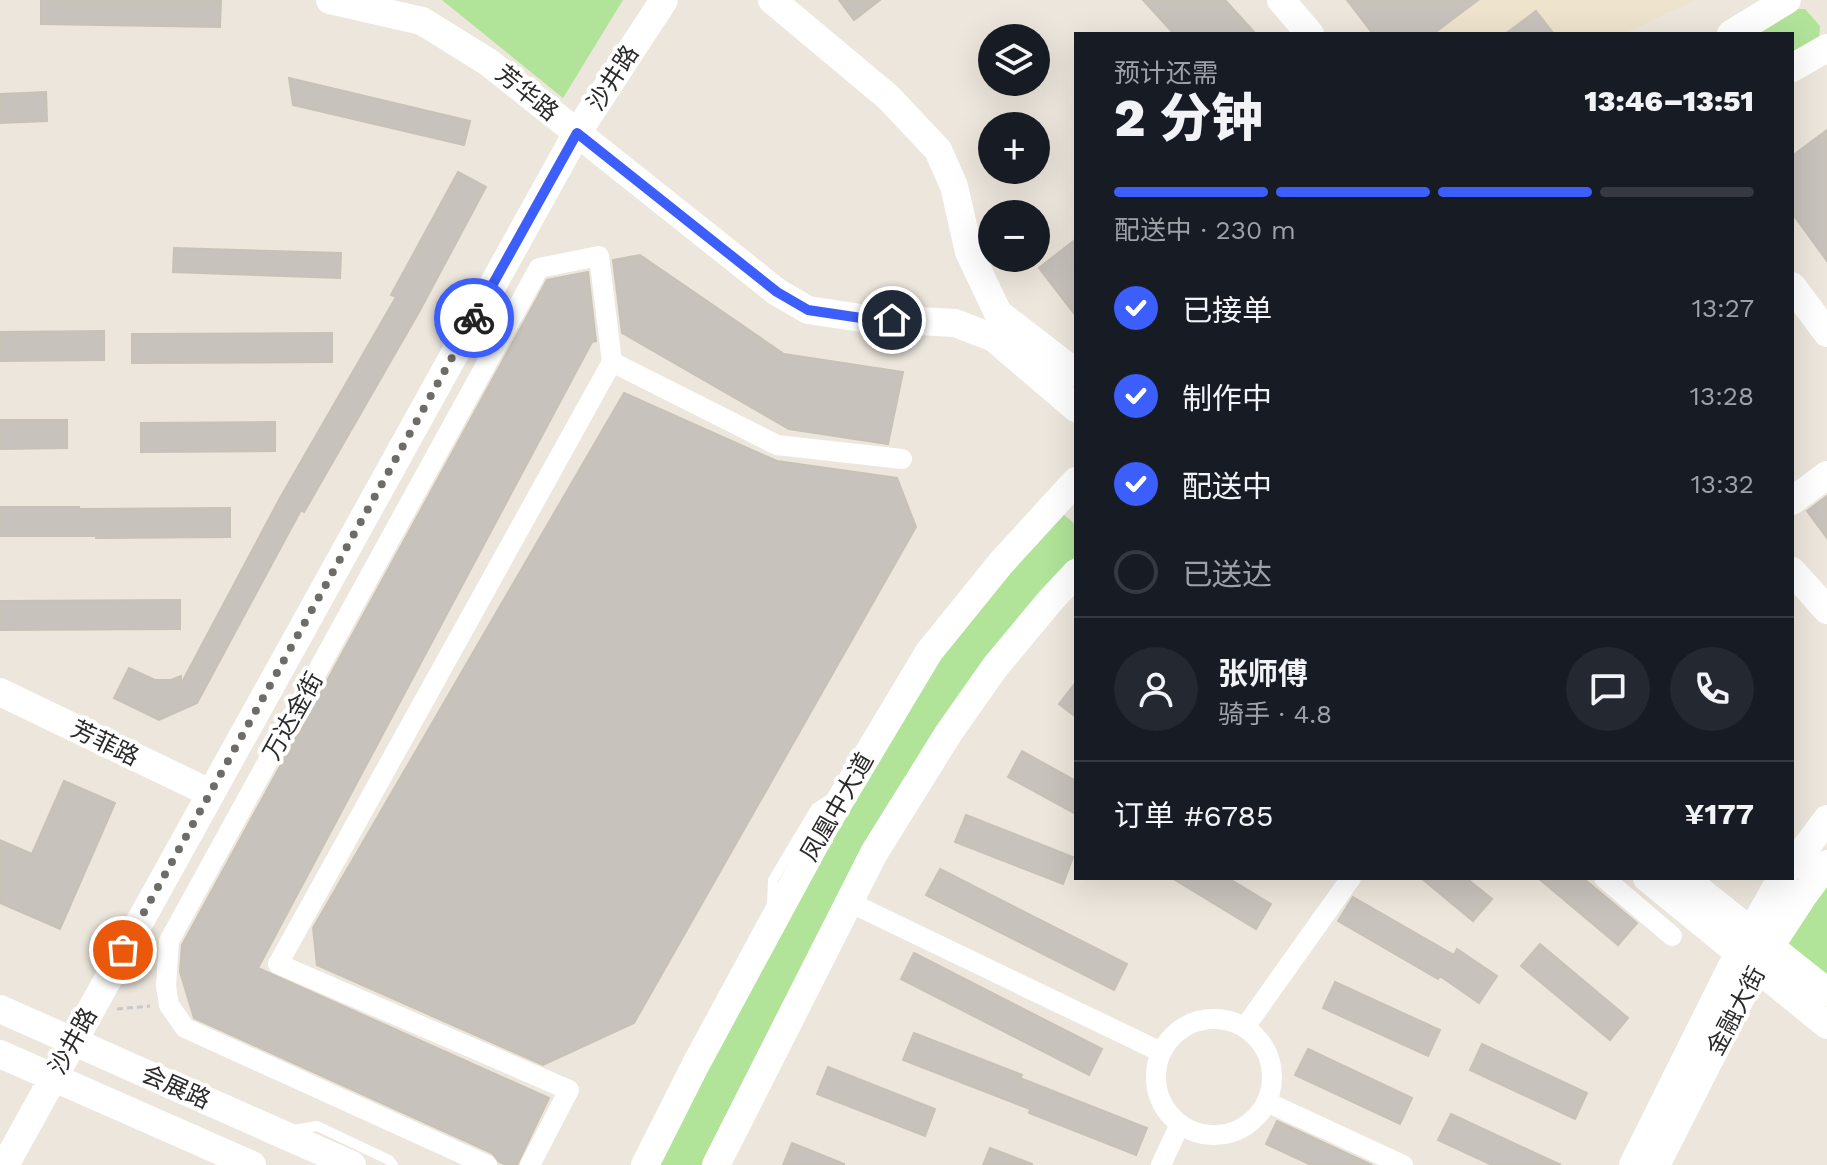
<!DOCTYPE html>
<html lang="zh">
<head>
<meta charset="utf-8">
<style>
	body { margin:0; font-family:"Work Sans","Noto Sans SC",sans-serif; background:#242831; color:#f1f3f6; height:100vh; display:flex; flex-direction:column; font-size:30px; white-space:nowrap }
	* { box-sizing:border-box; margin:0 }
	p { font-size:26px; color:#9ea1a6 }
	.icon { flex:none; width:44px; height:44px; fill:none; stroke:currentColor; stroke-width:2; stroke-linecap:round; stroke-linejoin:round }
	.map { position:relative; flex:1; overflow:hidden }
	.drawer { position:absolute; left:1074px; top:32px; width:720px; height:848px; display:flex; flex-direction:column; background:#171b24; border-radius:0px; box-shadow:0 8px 32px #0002 }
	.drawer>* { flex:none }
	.controls { position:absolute; left:978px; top:24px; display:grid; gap:16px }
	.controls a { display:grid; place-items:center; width:72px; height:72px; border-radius:50%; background:#171b24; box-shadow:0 8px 32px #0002; font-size:40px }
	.pin { position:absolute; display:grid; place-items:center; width:68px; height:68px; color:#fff; margin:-34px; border:4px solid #fff; border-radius:50%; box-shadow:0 2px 8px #0007 }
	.courier { position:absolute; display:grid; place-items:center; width:80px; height:80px; margin:-40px; border:6px solid #3c5efa; border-radius:50%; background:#fff; color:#222; box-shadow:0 2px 10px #0007 }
	.overview em { font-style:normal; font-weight:800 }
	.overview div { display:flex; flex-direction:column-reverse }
	.overview { display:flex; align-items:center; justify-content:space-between; height:136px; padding:0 40px }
	h1 { font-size:52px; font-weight:800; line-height:60px }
	.bar { display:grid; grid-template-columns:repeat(4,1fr); gap:12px 8px; align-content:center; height:96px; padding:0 40px }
	.bar i { height:10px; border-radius:6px; background:#363941 }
	.bar .on { background:#3c5efa }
	.bar p { grid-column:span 4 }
	.line { display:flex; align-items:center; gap:20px; padding:0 40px; border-top:2px solid #363941 }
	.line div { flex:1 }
	.round { display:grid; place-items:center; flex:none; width:84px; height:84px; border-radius:42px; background:#242831 }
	ol { padding:0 40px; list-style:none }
	li { display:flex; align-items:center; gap:24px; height:88px }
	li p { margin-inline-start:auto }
	li .icon { padding:8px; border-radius:50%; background:#3c5efa; color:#fff; stroke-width:4 }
	li:last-child { color:#9ea1a6 }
	li i { width:44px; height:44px; border:4px solid #363941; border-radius:50% }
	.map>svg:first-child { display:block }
</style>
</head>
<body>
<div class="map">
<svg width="1827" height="1165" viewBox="0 0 1827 1165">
	<rect width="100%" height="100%" fill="#ece6dc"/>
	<path fill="#eee3cc" d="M1350 0H1695L1624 34H1377Z"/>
	<path fill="#b1e399" d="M442 0H623L563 98Z
		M1796 9H1805L1820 26 1819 38 1792 55V34H1755Z
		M1063 514 1076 525V555L984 664 705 1165H659L776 937 868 769 941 655 1006 575Z
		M1827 884V979L1786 947Z"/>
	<path fill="#c8c2bc" stroke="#c8c1b6" stroke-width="2" d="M41 0H221L220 27 41 24Z
		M839 0H880L854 20Z
		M1143 0H1225L1256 34H1174Z
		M1347 0H1478L1433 34H1373Z
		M1536 11 1554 34H1505Z
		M289 78 470 121 464 145 293 105Z
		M46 92 47 121 0 123V94Z
		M1827 130V261L1792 213V156Z
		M458 172 486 187 419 312 304 512 301 510 197 703 159 720 114 698 129 668 155 680H171L181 676V684L280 498 396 297 391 295Z
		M1076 239V316L1039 268Z
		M174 248 341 253 340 278 173 272Z
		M640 255 784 354 903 372 888 444 789 429 622 333 613 260Z
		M588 272 596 341 592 342 258 968 549 1098 517 1165H507L499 1162 492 1153 194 1018 180 972 182 945 547 280Z
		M104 331V360L0 361V332Z
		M332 333V362L132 363V334Z
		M624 393 777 461 897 478 916 527 634 1023 543 1065 317 965 313 928Z
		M0 420H67V448L0 449Z
		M275 422V451L141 452V423Z
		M1827 496V538L1807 511Z
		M0 507H79V509L230 508V537L96 538V536H0Z
		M180 600V629L0 630V601Z
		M1076 682V717L1059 704Z
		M1022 751 1076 781V814L1008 777Z
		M64 781 115 803 60 929 0 903V840L32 854Z
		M966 815 1073 857 1063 884 955 842Z
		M940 869 1127 964 1114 990 926 895Z
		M1172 878H1228L1271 904 1256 929Z
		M1421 878H1466L1492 899 1473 921Z
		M1538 878H1583L1637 923 1618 945Z
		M1353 897 1454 955 1457 949 1497 976 1479 1003 1440 976 1438 979 1338 921Z
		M1540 944 1628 1018 1610 1040 1521 966Z
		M914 953 1102 1049 1089 1075 901 979Z
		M1335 982 1440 1030 1428 1056 1323 1008Z
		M914 1033 1022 1075 1020 1078 1147 1128 1136 1155 1029 1113 1030 1109 903 1060Z
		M1482 1044 1587 1093 1575 1119 1470 1070Z
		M1308 1049 1412 1098 1400 1124 1295 1075Z
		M828 1067 935 1109 925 1136 817 1094Z
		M1451 1114 1561 1165H1492L1438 1140Z
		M1277 1121 1372 1165H1311L1266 1144Z
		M792 1143 844 1164V1165H783Z
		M990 1148 1032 1164V1165H983Z"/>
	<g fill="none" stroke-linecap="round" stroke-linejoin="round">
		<path stroke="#c8c8c8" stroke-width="3" stroke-dasharray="6 4" stroke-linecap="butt" d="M117 1009 150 1006"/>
		<path stroke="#fff" stroke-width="10" d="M772 905 773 880 816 808 832 798
			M294 1130 317 1126 389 1160 393 1165"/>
		<path stroke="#fff" stroke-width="20" d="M612 362 777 445 902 459
			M1604 878 1672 936
			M849 902 1161 1052
			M1156 1077a58 58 0 1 1 116 0a58 58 0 1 1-116 0Z
			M1245 1027 1351 878
			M1267 1102 1403 1165
			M487 1165 185 1028 169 1005 166 986 169 941 539 268 599 256 612 362 278 964 569 1090 530 1165
			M1161 1165 1180 1124"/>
		<path stroke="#fff" stroke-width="28" d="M330 0 422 21 488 62 777 292 808 310 861 318 955 323 994 338 1076 408
			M772 0 888 97 938 150 954 186 969 252 998 313 1076 373
			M1281 0 1310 34
			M1731 34 1787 0
			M1792 68 1827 48
			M1792 286 1827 333
			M1792 501 1827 475
			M1792 571 1827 610
			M0 692 210 793
			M1792 866 1827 819
			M1647 878 1827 1025
			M1684 878 1827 992
			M0 1009 352 1165
			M0 1054 252 1165
			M5 1165 577 133 664 0
			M645 1165 696 1064 823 829 929 652 1001 563 1076 481
			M716 1165 874 853 948 734 995 667 1049 602 1076 573
			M1633 1165 1732 966 1774 891 1783 878
			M1656 1165 1756 968 1803 896 1827 864"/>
	</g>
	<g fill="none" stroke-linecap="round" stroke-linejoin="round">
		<path stroke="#6e6c68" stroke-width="8" stroke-dasharray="0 14.4" d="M123 950 474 318"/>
		<path stroke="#3c5efa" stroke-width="10" d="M474 318 577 133 777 292 808 310 861 318 892 320"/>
	</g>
	<g text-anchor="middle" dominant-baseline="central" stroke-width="8" stroke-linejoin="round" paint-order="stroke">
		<g font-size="24" fill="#2a2a2a" stroke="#fff">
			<text transform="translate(613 78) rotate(-57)">沙井路</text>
			<text transform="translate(527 93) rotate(39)">芳华路</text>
			<text transform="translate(293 716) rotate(-61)">万达金街</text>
			<text transform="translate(105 743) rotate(26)">芳菲路</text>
			<text transform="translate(837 807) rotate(-60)">凤凰中大道</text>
			<text transform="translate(1736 1011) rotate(-62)">金融大街</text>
			<text transform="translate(73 1041) rotate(-61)">沙井路</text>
			<text transform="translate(176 1087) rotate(24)">会展路</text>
		</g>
	</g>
</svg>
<div class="controls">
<a><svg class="icon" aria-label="layers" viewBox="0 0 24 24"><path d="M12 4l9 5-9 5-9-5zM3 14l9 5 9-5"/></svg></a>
<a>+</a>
<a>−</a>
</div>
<div class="pin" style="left:123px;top:950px;background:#ea580c"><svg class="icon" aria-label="bag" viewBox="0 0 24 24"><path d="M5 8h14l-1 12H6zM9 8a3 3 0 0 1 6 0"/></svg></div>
<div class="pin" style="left:892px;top:320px;background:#1f2937"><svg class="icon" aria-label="home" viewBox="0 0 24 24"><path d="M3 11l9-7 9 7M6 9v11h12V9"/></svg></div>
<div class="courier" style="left:474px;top:318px"><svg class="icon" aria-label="bike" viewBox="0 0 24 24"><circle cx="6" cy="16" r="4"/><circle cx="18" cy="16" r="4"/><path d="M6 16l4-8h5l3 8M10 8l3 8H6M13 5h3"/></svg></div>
<section class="drawer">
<div class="overview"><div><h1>2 分钟</h1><p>预计还需</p></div><em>13:46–13:51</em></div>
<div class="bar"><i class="on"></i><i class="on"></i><i class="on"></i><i></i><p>配送中 · 230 m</p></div>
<ol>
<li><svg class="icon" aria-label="check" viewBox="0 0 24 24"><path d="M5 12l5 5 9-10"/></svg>已接单<p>13:27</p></li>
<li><svg class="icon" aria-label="check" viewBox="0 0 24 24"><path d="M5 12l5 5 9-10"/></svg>制作中<p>13:28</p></li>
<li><svg class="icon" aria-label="check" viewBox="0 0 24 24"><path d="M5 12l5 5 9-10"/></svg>配送中<p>13:32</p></li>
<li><i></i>已送达</li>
</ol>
<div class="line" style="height:144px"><a class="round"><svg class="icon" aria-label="person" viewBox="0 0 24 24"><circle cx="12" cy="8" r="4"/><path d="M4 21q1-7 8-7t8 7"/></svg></a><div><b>张师傅</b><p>骑手 · 4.8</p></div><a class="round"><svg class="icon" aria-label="chat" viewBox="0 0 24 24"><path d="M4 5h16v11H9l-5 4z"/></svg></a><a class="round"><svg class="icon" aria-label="phone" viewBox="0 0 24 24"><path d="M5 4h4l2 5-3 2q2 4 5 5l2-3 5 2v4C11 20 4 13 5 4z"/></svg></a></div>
<div class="line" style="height:104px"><div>订单 #6785</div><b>¥177</b></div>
</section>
</div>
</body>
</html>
